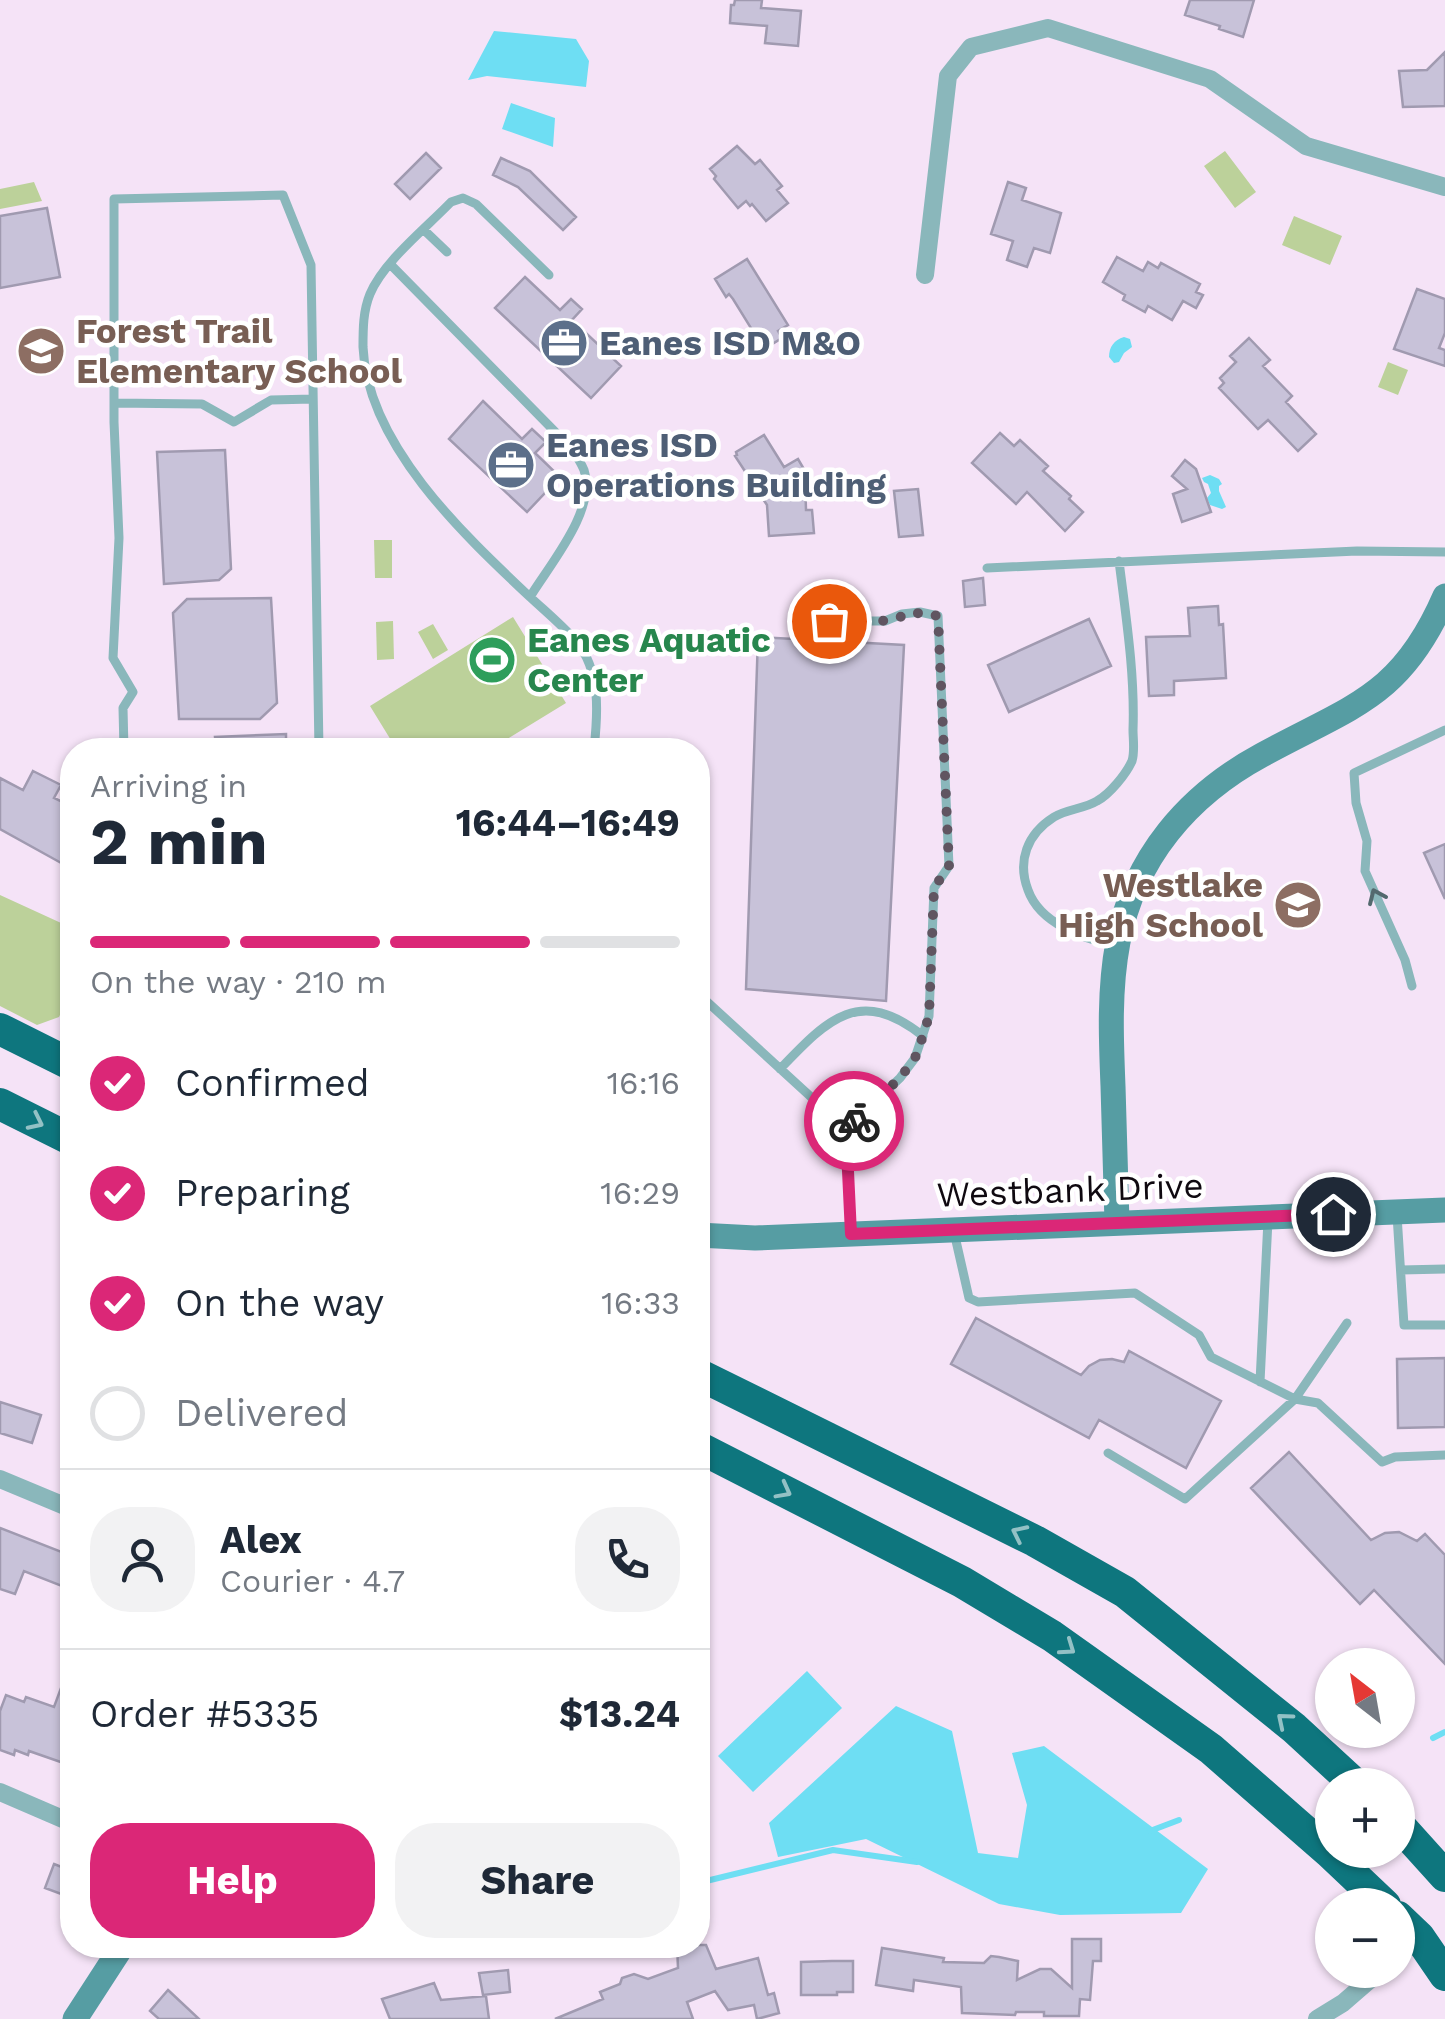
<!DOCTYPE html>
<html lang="en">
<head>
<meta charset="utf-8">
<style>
	body { margin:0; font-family:"Work Sans",sans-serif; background:#f2f2f3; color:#1f2937; height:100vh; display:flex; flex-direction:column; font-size:38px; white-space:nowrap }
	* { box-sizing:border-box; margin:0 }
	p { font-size:32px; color:#747a83 }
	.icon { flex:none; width:55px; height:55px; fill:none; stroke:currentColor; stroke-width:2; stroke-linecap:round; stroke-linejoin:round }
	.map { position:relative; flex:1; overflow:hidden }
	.side { position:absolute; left:60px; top:738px; width:650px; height:1220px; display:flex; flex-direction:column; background:#fff; border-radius:40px; box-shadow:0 2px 8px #0004 }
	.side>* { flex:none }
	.needle { width:65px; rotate:329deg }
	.fabs { position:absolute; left:1315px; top:1648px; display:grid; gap:20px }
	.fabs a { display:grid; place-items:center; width:100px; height:100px; border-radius:50%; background:#fff; box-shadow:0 2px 8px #0004; font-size:50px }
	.pin { position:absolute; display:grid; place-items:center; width:85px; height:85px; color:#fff; margin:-42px; border:5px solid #fff; border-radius:50%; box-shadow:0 2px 10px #0007 }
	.courier { position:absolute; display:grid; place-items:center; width:100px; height:100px; margin:-50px; border:8px solid #db2777; border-radius:50%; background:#fff; color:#222; box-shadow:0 2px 12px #0007 }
	.head em { font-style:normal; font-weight:700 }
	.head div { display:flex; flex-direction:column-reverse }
	.head { display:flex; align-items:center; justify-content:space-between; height:170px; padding:0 30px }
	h1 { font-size:65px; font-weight:700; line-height:75px }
	.bar { display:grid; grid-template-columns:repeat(4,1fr); gap:15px 10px; align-content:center; height:120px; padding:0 30px }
	.bar i { height:12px; border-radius:8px; background:#e0e1e3 }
	.bar .on { background:#db2777 }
	.bar p { grid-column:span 4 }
	.line { display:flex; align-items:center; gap:25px; padding:0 30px; border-top:2px solid #e0e1e3 }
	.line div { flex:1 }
	.round { display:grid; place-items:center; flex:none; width:105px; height:105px; border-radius:40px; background:#f2f2f3 }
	ol { padding:0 30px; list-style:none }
	li { display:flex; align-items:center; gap:30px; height:110px }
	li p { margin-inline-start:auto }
	li .icon { padding:10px; border-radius:50%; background:#db2777; color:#fff; stroke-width:4 }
	li:last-child { color:#747a83 }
	li i { width:55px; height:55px; border:5px solid #e0e1e3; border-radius:50% }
	.button { display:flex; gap:20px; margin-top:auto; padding:20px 30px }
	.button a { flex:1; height:115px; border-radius:40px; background:#db2777; color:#fff; font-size:40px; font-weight:700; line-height:115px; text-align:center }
	.button a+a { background:#f2f2f3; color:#1f2937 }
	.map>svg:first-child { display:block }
</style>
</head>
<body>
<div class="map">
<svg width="1445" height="2019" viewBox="0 0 1445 2019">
	<rect width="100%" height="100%" fill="#f5e3f7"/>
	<path fill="#bcd19a" d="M1225 151 1256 192 1235 208 1204 166Z
		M34 182 42 201 0 209V189Z
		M1294 216 1342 236 1330 265 1282 245Z
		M1388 362 1408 370 1398 395 1378 387Z
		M392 540V578H375L374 540Z
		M513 617 566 703 489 750H397L370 706Z
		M393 621 394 659 377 660 376 622Z
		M433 624 448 650 433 659 418 632Z
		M0 895 72 928V990L59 1017 37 1025 0 1006Z"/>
	<path fill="#6edef3" d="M494 31 576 39 589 61 586 87 487 76 468 80Z
		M511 103 555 118 553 147 502 129Z
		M1124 337 1130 339 1132 347 1124 353 1119 362 1114 363 1109 357C1109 347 1114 340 1124 337Z
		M1210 475 1219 479 1222 484 1219 486V491L1226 507 1222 509 1210 505 1207 498 1211 493 1208 484 1204 482 1202 478Z
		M807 1671 842 1708 753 1792 718 1756Z
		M896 1706 952 1731 978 1853 1018 1858 1027 1805 1012 1753 1044 1746 1208 1869 1181 1913 1060 1915 999 1904 866 1839 778 1857 769 1823Z"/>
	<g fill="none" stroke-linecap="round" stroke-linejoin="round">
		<path stroke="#6edef3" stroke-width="6" d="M1433 1738 1445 1732
			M1150 1831 1179 1820
			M698 1883 833 1850 917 1862"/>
	</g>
	<path fill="#c8c2d9" stroke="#a09ab0" stroke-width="2.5" d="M735 0H762L761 8 801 11 798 46 765 43 767 26 730 23 731 5H734Z
		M1190 0H1254L1243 37 1219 29 1220 26 1185 15Z
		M1445 52V106L1403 107 1399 71 1427 70Z
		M737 146 755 164 760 160 782 186 777 190 788 203 766 221 752 204 750 206 746 201 738 208 714 179 716 176 710 169Z
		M426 153 441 168 410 199 395 184Z
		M501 158 530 171 576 217 563 230 518 187 493 175Z
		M1008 182 1026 188 1022 200 1061 213 1050 253 1034 248 1027 267 1007 260 1013 241 991 234Z
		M47 208 60 277 0 288V216Z
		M1117 257 1143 271 1148 262 1158 268 1161 263 1200 284 1196 292 1203 295 1196 308 1183 301 1172 320 1148 306 1145 312 1123 300 1125 295 1103 282Z
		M747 259 788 325 778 331 782 338 764 349 733 299 729 294 726 297 715 279Z
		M525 277 560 310 571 299 582 309 572 320 621 366 591 398 495 308Z
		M1417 289 1445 299V333L1439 348 1445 350V366L1394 349Z
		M1249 338 1270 360 1263 366 1292 396 1286 402 1316 434 1298 451 1268 420 1258 429 1219 388 1224 383 1220 378 1236 362 1230 356Z
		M483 401 522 439 532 429 546 442 535 453 560 477 527 512 449 439Z
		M1000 433 1014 446 1020 440 1048 466 1043 471 1071 496 1069 499 1083 512 1065 531 1027 492 1016 504 972 463Z
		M764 435 784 467 798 459 808 476 805 479 806 510H812L814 533 769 536 767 505 735 456 737 455 736 452Z
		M225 450 231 569 219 580 164 584 157 452Z
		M1185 460 1196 469 1211 512 1182 522 1173 494 1187 489 1172 476Z
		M918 489 923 535 899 537 894 491Z
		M983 578 985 605 965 607 963 581Z
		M271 598 277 703 260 719H179L173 613 187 599Z
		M1218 606 1219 625 1223 624 1226 678 1174 681V695L1149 696 1146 637 1190 636 1188 608Z
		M1089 619 1111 666 1009 712 988 665Z
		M758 637 904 645 886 1001 746 989Z
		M286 734V750H216L215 737Z
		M33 771 61 785 54 798 69 805 63 815 72 820V869L0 829V778L23 790Z
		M1445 844V899L1424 853Z
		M976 1318 1081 1375 1089 1366 1100 1360 1112 1359 1124 1362 1129 1351 1221 1401 1186 1468 1099 1420 1089 1438 951 1364Z
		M1445 1358V1427L1398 1428 1397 1359Z
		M0 1402 41 1415 32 1443 0 1433Z
		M1289 1452 1371 1540 1385 1533 1399 1532 1417 1541 1425 1534 1445 1555V1664L1374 1590 1360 1604 1251 1488Z
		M0 1528 72 1556V1590L24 1571 15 1594 0 1589Z
		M61 1688 72 1692V1766L29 1751 28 1755 15 1750 14 1755 0 1750V1711L6 1695 24 1702 26 1697 54 1707Z
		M54 1864 72 1871V1898L45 1888Z
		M1072 1939H1101V1961H1093L1090 2000 1080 1999 1079 2016H1044V2012H1016L1015 2015 962 2013 961 1987 914 1980 913 1991 876 1985 882 1948 944 1958 943 1962 984 1963 991 1956 999 1957 1018 1961 1017 1980 1040 1969H1051L1072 1988Z
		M677 1945H706L716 1969 758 1958 768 1995 774 1993 779 2013 757 2019 754 2005 728 2010 715 1991 687 2002 693 2019H555L603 1999 600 1992 620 1984 622 1978 634 1974 648 1979 678 1968Z
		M832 1961H853V1992H837V1995H801V1962Z
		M508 1970 510 1992 483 1995 479 1973Z
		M434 1983 441 2000 486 1996 489 2019H390L382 1999Z
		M168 1990 199 2019H159L150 2011Z"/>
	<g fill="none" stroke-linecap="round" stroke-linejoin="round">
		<path stroke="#8ab7bb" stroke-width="9" d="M424 230 447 252
			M390 264 572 449C576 455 581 463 584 470 597 510 550 564 530 597 545 611 562 625 576 641 601 671 598 713 594 749
			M114 403 202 404 234 422 271 400 313 399
			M987 568 1357 551 1445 552
			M530 597C463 534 367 444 363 347 363 329 363 311 370 294 384 261 426 228 451 202L463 198 476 204 549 275
			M801 621H885L902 614 920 612 938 616 949 866 934 888 929 1016 915 1058 900 1078 846 1129 851 1231
			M124 750 123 708 133 692 113 658 119 538 114 422V199L283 195 311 265 319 750
			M574 750 579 748 595 750
			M1115 946C1083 938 1040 924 1028 890 1017 861 1027 834 1054 817 1067 809 1084 809 1097 801 1110 794 1126 774 1132 761 1135 752 1133 739 1133 730 1135 674 1126 617 1119 561
			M1412 986 1405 960 1365 871 1367 841 1356 803 1354 773 1445 730
			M698 990 703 998 846 1129
			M63 1052 72 1033
			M780 1069C827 1020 859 985 923 1036
			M1397 1215 1404 1325H1445
			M954 1232 969 1298 978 1302 1135 1293 1199 1335 1211 1357 1295 1399 1318 1403 1382 1462 1395 1457 1445 1455
			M1401 1270 1445 1269
			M1260 1382 1268 1220
			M1108 1453 1185 1499 1295 1399 1347 1323"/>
		<path stroke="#8ab7bb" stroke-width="18" d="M925 275 948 76 971 47 1048 28 1210 79 1306 146 1445 187
			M0 1479 72 1509
			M0 1792 72 1823
			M1398 1956 1419 1937
			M1317 2019 1343 2003 1381 1970"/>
		<path stroke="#569da3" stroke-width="25" d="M1117 1223C1116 1177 1114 1132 1113 1086 1111 1038 1109 989 1118 942 1134 858 1188 795 1262 755 1351 706 1401 698 1445 596
			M698 1235 755 1238 1445 1210
			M75 2019 123 1945"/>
		<path stroke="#0e767e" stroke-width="32" d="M0 1029 72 1065
			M0 1104 72 1140
			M698 1374 1035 1541 1125 1592 1294 1728 1356 1785
			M698 1447 962 1582 1052 1636 1211 1749 1329 1852 1385 1905
			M1398 1824 1445 1876
			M1398 1917 1419 1937 1445 1975"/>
	</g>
	<defs><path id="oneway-chevron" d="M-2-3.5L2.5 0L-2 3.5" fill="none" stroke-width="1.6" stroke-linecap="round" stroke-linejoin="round" transform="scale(2.5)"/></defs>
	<use stroke="#53696e" href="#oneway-chevron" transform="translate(1376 896) rotate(-114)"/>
	<g stroke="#93c1c5">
		<use href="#oneway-chevron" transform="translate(36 1122) rotate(26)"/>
		<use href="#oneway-chevron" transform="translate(784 1491) rotate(28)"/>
		<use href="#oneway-chevron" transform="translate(1019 1533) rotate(-154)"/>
		<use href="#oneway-chevron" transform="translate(1068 1648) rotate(35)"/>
		<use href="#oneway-chevron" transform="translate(1284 1720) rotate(-140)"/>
	</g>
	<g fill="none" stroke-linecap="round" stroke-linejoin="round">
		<path stroke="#605561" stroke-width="10" stroke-dasharray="0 18" d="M829 621C846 621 863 622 880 621 906 619 907 608 938 616L949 866 934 888 929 1016 923 1036 915 1058 900 1078 854 1121"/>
		<path stroke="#db2777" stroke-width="12" d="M854 1121 846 1129 851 1234 1333 1214"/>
	</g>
	<defs>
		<g id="office-disc" transform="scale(2.5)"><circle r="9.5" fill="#5c6f8a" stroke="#fff"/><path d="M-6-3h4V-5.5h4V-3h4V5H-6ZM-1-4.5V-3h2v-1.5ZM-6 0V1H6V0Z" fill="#fff"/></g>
		<g id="school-disc" transform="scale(2.5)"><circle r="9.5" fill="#8d6e63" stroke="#fff"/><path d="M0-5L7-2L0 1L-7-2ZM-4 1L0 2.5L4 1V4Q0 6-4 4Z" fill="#fff"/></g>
		<g id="stadium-disc" transform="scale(2.5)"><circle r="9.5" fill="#2e9e5b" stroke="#fff"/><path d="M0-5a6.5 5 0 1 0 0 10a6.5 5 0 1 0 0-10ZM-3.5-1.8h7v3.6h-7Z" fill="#fff"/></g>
	</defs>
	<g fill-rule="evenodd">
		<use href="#office-disc" x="564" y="343"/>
		<use href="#school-disc" x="41" y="351"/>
		<use href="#office-disc" x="511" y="465"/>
		<use href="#stadium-disc" x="492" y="660"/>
		<use href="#school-disc" x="1298" y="905"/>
	</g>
	<g text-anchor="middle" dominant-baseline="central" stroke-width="9" stroke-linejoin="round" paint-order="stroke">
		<g font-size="35" font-weight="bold" fill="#785e54" stroke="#fff" text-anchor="start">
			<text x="76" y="331">Forest Trail<tspan x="76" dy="40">Elementary School</tspan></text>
			<text x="1263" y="885" text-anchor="end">Westlake<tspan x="1263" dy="40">High School</tspan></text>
		</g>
		<g font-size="35" font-weight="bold" fill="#4e5e75" stroke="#fff" text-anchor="start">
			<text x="599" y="343">Eanes ISD M&amp;O</text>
			<text x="546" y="445">Eanes ISD<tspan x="546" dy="40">Operations Building</tspan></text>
		</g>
		<g font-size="35" font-weight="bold" fill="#27864d" stroke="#fff" text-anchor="start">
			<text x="527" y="640">Eanes Aquatic<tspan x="527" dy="40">Center</tspan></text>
		</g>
		<g font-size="35" fill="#0f0910" stroke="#fff">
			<text transform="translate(1070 1190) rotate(-2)">Westbank Drive</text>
		</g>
	</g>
</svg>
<div class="fabs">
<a><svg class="needle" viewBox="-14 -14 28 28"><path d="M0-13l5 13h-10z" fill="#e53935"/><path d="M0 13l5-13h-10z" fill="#747a83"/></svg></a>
<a>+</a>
<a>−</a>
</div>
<div class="pin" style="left:829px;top:621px;background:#ea580c"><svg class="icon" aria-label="bag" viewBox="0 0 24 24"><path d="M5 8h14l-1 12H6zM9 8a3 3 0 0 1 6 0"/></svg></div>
<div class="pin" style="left:1333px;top:1214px;background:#1f2937"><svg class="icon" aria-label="home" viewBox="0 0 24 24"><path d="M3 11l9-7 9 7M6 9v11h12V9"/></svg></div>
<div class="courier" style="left:854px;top:1121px"><svg class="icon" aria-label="bike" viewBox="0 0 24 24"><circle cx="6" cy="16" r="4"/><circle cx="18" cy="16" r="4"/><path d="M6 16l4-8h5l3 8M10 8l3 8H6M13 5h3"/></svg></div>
<section class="side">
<div class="head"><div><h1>2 min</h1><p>Arriving in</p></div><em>16:44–16:49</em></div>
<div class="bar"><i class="on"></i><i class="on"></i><i class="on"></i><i></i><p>On the way · 210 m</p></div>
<ol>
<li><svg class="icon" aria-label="check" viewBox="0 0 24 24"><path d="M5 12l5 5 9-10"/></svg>Confirmed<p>16:16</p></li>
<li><svg class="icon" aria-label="check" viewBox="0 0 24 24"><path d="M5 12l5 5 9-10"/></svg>Preparing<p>16:29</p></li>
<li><svg class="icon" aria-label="check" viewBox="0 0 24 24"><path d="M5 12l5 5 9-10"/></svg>On the way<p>16:33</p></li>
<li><i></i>Delivered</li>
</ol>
<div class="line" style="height:180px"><a class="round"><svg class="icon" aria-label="person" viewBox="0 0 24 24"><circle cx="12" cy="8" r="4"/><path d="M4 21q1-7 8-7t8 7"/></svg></a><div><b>Alex</b><p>Courier · 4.7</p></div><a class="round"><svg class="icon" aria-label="phone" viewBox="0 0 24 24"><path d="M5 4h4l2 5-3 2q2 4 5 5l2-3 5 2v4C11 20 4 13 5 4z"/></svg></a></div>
<div class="line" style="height:130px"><div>Order #5335</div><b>$13.24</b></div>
<div class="button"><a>Help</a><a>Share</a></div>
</section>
</div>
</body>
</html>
